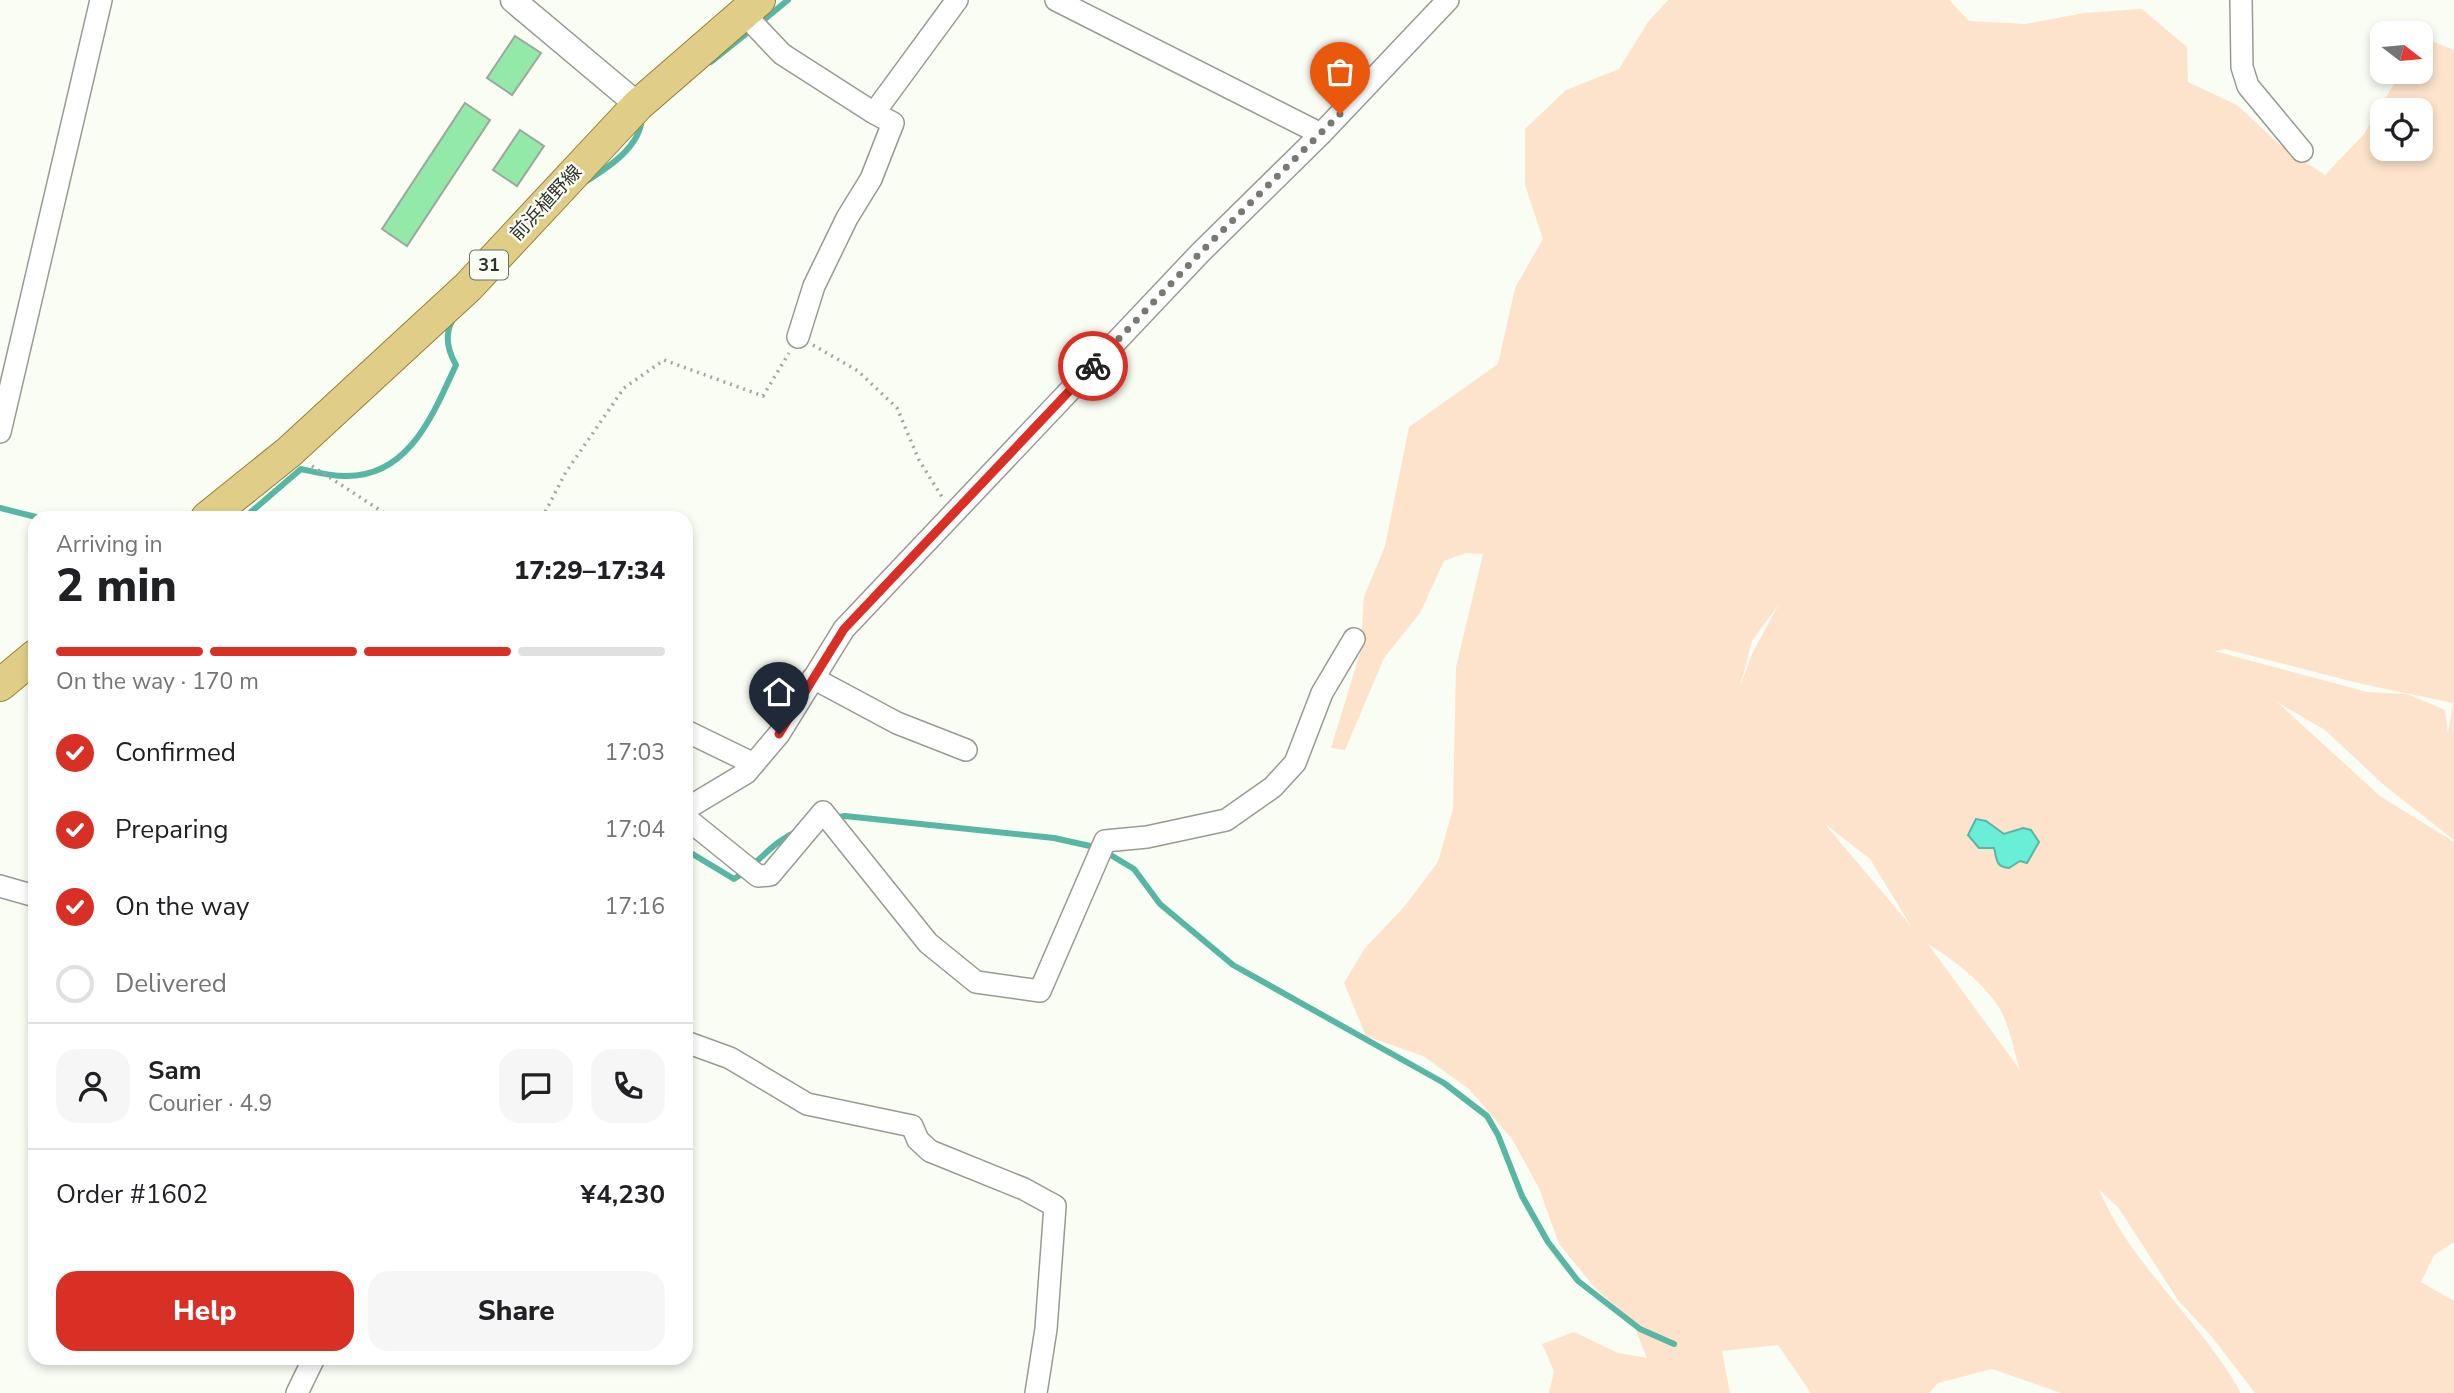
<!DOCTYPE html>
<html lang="en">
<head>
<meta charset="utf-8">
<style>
	body { margin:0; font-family:"Nunito Sans","Noto Sans JP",sans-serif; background:#f6f6f6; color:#202124; height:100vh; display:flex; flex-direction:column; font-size:26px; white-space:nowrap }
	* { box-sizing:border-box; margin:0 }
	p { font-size:23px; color:#757577 }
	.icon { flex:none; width:38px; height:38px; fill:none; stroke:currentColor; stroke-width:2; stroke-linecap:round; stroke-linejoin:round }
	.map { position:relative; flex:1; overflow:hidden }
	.details { position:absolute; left:28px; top:511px; width:665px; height:854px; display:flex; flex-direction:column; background:#fff; border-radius:21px; box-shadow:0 4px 10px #0003 }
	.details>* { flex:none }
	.needle { width:46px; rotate:106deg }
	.tools { position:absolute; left:2370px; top:21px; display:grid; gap:14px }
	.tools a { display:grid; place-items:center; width:63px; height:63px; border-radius:14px; background:#fff; box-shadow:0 4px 10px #0003; font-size:35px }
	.pin { position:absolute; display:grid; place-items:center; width:60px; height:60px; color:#fff; margin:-72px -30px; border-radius:50% 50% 50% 0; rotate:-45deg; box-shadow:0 0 7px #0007 }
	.pin .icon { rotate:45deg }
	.courier { position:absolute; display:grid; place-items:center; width:70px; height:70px; margin:-35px; border:5px solid #d93025; border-radius:50%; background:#fff; color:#222; box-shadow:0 2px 9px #0007 }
	.head em { font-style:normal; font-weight:800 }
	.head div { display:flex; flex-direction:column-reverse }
	.head { display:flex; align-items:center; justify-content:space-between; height:119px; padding:0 28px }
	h1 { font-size:46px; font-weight:800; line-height:52px }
	.bar { display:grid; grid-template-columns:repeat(4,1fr); gap:10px 7px; align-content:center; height:84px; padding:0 28px }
	.bar i { height:9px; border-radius:5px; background:#e0e0e0 }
	.bar .current { background:#d93025 }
	.bar p { grid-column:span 4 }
	.line { display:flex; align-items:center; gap:18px; padding:0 28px; border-top:2px solid #e0e0e0 }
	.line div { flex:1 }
	.round { display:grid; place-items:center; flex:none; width:74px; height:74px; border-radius:21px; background:#f6f6f6 }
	ol { padding:0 28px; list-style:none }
	li { display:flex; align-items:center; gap:21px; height:77px }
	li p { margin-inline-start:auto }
	li .icon { padding:7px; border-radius:50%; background:#d93025; color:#fff; stroke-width:4 }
	li:last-child { color:#757577 }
	li i { width:38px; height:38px; border:4px solid #e0e0e0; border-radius:50% }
	.action { display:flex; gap:14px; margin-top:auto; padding:14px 28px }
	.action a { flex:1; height:80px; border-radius:21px; background:#d93025; color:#fff; font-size:28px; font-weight:800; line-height:80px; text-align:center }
	.action a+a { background:#f6f6f6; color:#202124 }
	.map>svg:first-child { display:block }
</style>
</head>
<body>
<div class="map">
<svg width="2454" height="1393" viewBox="0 0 2454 1393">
	<rect width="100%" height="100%" fill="#f9fdf3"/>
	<path fill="#fde3cb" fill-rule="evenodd" d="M1668 0H1949L1969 21 2025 24 2084 13 2142 9 2187 47 2188 82 2237 105 2279 144 2325 175 2364 134 2401 72H2420V47L2427 39 2454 50V840L2385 786 2325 730 2277 702 2380 796 2454 842V1242L2434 1255 2421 1282 2454 1301V1393H2255L2212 1337 2178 1300 2118 1207 2099 1190C2131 1265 2202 1322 2241 1393H2061L1992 1369 1938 1383 1929 1393H1811L1778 1345 1722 1351 1730 1393H1549L1554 1371 1542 1344 1574 1332 1618 1353 1647 1358 1632 1321 1596 1289 1559 1244 1539 1188 1512 1139 1469 1089 1423 1056 1366 1036 1344 983 1365 948 1404 907 1438 862 1453 809 1456 667 1483 554 1466 553 1444 561 1420 613 1384 658 1345 750 1331 748 1360 653 1364 597 1385 546 1409 427 1498 364 1515 288 1543 239 1525 185V129L1566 90 1619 69 1648 22ZM2382 110H2420V149H2382ZM1779 604 1752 654 1740 687 1752 641ZM2225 649 2362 684 2453 703 2448 734 2445 710 2407 694 2367 692 2214 651ZM1824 823 1870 859 1911 926ZM1928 944C1954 960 1986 984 2001 1011 2010 1028 2014 1052 2020 1070Z"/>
	<path fill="#69efd7" stroke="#58b6a4" stroke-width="2" d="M1976 819 1986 821 2004 834 2023 828 2031 830 2039 842 2027 863 2020 861 2009 868C1995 867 1997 858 1994 848H1979L1968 835Z"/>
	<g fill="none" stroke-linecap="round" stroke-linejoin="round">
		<path stroke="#58b6a4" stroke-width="6" d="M760 23 788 0
			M711 62 751 30
			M585 182C609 167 640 147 642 118
			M0 508 40 518
			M244 518 301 469C315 472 330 476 344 476 409 478 433 414 456 365 448 351 444 336 452 321
			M834 818 845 816 1054 838 1099 848 1134 869 1160 904 1233 965 1444 1083 1487 1116 1498 1135 1522 1196 1548 1242 1578 1281 1640 1329 1674 1344
			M686 850 734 879C758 865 771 842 798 831"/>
	</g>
	<path fill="#92e9a8" stroke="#9da69f" stroke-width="2" d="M515 36 541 53 512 95 487 78Z
		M465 103 490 120 407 246 382 229Z
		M520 130 544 146 517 186 493 170Z"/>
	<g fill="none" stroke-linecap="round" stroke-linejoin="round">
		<g stroke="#979b92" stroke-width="24">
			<path id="minor" d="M1056 0 1321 134
				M2241 0 2242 67 2248 86 2302 151
				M743 13 782 54 874 113 957 0
				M798 337 814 286 847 218 871 179 893 123 874 113
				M0 432 101 0
				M813 678 897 723 966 750
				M686 731 754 764
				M686 809 746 773 779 734 844 629 1201 252 1321 134 1448 0
				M686 818 758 876 770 875 823 812 928 943 976 982 1040 991 1105 841 1147 837 1226 820 1273 787 1295 763 1322 693 1354 639
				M0 886 35 896
				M686 1042 730 1058 807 1104 912 1126 918 1140 930 1151 1024 1189 1055 1206 1046 1329 1036 1393
				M297 1393 314 1358"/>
		</g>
		<g stroke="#979b92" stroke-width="27">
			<path id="tertiary" d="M513 0 638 105"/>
		</g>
		<g stroke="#958234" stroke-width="34">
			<path id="primary" d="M207 518 289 452 468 287 638 105 759 0
				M0 685 35 656"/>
		</g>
		<path stroke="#a3a69e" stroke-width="3.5" stroke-dasharray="2 5" stroke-linecap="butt" d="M813 345 858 371 897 408 919 460 942 497
			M312 466 392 518
			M542 518 566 472 624 388 664 360 763 396 789 353"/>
		<use href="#minor" stroke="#fff" stroke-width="21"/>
		<use href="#tertiary" stroke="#fff" stroke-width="24"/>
		<use href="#primary" stroke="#e0ce88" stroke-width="32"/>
	</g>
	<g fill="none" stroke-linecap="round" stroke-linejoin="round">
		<path stroke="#777973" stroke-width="7" stroke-dasharray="0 12.6" d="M1093 366 1201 252 1340 114"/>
		<path stroke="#d93025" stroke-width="9" d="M779 734 844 629 1093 366"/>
	</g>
	<g text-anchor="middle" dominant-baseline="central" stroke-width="5" stroke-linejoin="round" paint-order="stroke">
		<rect fill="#f9fdf3" stroke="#6d6f69" stroke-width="2" x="470" y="250.5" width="38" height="29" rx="5"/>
		<g font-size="18" font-weight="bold" fill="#31322e">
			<text x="489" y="265">31</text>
		</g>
		<g font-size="19" fill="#31322e" stroke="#f9fdf3">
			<text transform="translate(546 203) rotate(-47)">前浜植野線</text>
		</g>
	</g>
</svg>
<div class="tools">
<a><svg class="needle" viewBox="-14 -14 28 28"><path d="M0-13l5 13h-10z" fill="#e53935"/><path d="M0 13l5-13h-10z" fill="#757577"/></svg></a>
<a><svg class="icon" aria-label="locate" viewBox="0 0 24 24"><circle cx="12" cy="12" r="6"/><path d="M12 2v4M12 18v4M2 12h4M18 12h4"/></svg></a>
</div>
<div class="pin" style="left:1340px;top:114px;background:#ea580c"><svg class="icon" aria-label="bag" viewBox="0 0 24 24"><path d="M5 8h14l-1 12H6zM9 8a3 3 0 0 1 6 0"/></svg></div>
<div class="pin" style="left:779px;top:734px;background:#1f2937"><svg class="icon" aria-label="home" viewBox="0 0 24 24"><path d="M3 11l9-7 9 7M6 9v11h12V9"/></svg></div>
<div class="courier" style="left:1093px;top:366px"><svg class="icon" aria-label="bike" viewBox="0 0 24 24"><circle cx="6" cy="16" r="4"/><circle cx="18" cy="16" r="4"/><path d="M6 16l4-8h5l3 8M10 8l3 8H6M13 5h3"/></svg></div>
<section class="details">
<div class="head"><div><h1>2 min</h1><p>Arriving in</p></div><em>17:29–17:34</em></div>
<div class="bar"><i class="current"></i><i class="current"></i><i class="current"></i><i></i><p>On the way · 170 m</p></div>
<ol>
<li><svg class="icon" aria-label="check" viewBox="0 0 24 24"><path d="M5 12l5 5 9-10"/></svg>Confirmed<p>17:03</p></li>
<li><svg class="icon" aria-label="check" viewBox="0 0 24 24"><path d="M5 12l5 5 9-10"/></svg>Preparing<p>17:04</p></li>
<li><svg class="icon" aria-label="check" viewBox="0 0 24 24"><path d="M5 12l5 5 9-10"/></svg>On the way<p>17:16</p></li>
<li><i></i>Delivered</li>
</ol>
<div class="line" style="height:126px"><a class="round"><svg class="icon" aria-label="person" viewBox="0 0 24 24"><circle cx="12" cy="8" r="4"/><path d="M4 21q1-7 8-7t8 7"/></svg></a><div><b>Sam</b><p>Courier · 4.9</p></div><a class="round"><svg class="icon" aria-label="chat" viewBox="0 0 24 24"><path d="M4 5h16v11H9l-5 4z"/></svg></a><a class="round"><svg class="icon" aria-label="phone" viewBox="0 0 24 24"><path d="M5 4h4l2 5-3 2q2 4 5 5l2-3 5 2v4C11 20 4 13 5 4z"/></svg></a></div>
<div class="line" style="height:91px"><div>Order #1602</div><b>¥4,230</b></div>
<div class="action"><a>Help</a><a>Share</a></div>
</section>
</div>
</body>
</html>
